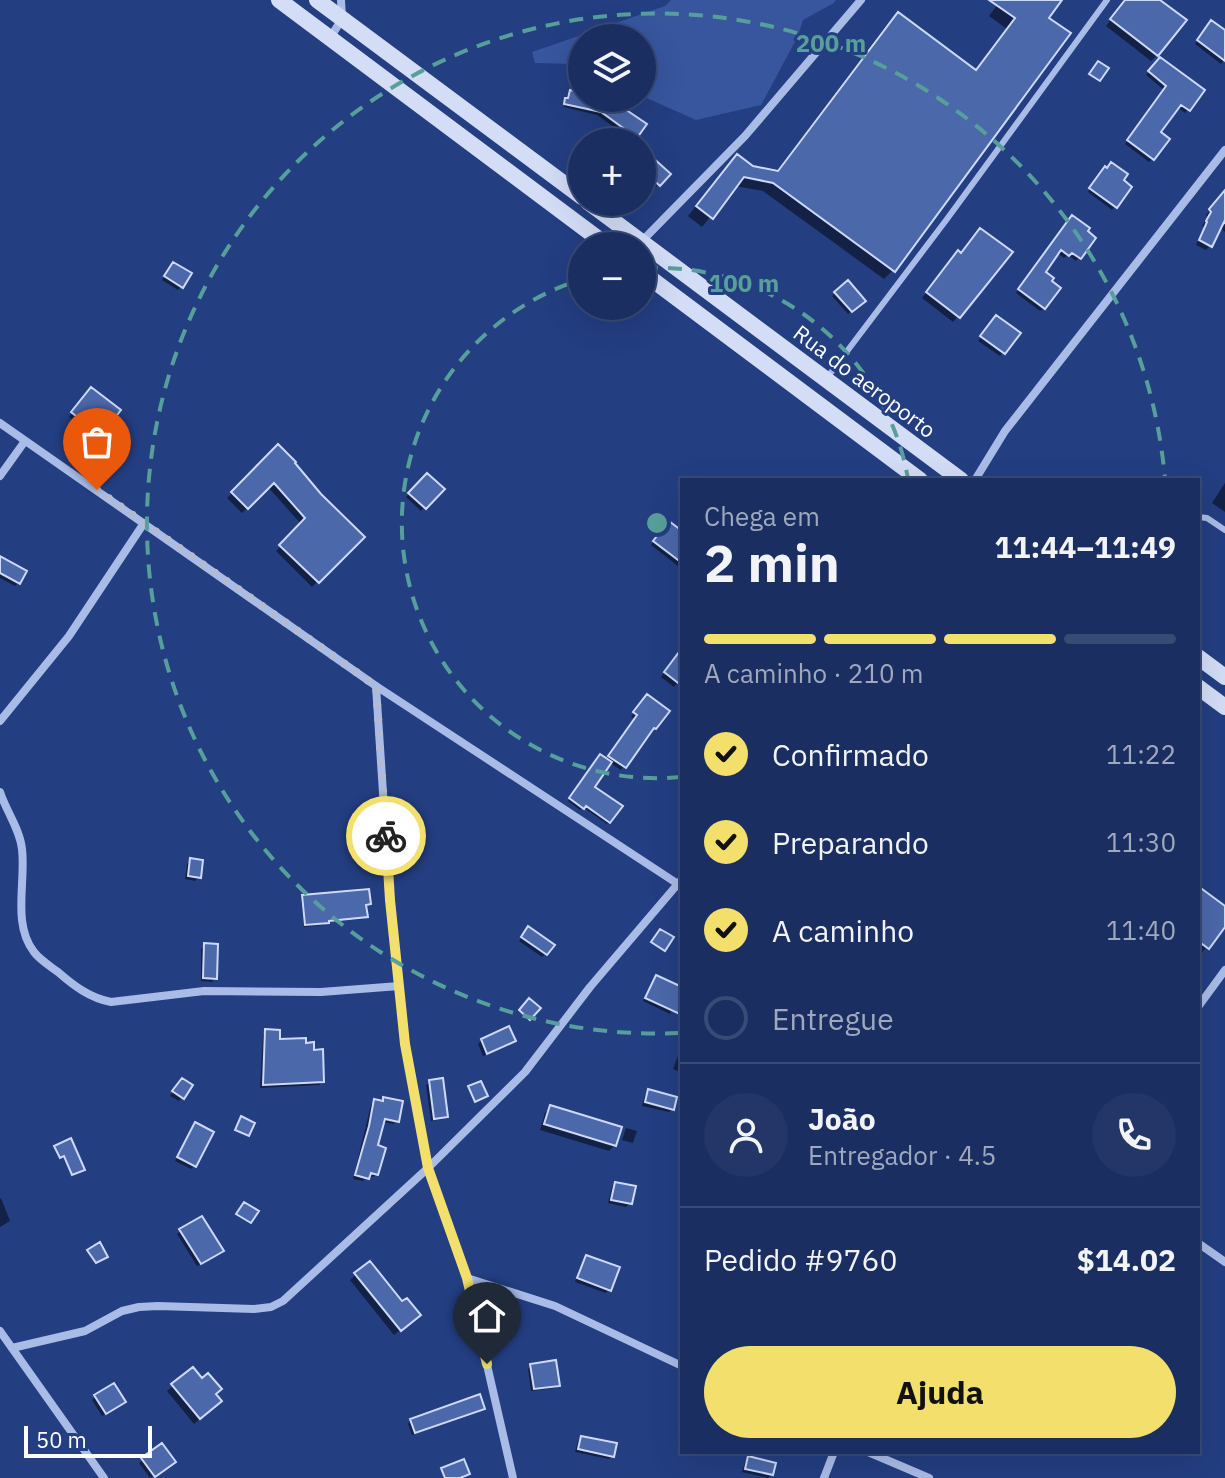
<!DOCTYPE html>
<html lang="pt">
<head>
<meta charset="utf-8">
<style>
	body { margin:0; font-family:"IBM Plex Sans",sans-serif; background:#233667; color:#f1f3f6; height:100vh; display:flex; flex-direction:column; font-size:30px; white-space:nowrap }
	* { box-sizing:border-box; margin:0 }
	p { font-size:26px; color:#9fa8bd }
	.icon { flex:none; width:44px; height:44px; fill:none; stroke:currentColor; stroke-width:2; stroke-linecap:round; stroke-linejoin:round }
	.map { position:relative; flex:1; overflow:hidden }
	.sheet { position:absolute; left:680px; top:478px; width:520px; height:976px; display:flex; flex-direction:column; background:#1a2e61; border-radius:0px; box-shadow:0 8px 32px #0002,0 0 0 2px #384a76 }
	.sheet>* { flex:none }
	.tools { position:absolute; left:568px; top:24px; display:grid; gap:16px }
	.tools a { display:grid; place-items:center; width:88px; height:88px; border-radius:50%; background:#1a2e61; box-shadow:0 8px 32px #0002,0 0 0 2px #384a76; font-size:40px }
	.scale { position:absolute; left:24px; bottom:20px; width:128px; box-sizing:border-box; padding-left:8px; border:4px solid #fff; border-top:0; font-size:22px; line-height:28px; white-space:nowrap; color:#fff; -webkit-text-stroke:6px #233e81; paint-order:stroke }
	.pin { position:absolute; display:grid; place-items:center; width:68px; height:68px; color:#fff; margin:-82px -34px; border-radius:50% 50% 50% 0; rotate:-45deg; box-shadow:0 0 8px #0007 }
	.pin .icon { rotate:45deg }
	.courier { position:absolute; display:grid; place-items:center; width:80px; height:80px; margin:-40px; border:6px solid #f2df6c; border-radius:50%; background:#fff; color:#222; box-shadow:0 2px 10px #0007 }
	.overview em { font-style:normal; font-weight:700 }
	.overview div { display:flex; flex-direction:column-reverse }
	.overview { display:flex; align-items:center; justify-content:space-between; height:136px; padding:0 24px }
	h1 { font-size:52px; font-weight:700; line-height:60px }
	.bar { display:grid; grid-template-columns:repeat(4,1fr); gap:12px 8px; align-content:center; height:96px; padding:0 24px }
	.bar i { height:10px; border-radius:6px; background:#384a76 }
	.bar .current { background:#f2df6c }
	.bar p { grid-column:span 4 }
	.line { display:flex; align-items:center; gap:20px; padding:0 24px; border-top:2px solid #384a76 }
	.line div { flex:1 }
	.round { display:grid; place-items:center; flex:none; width:84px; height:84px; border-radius:42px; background:#233667 }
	ol { padding:0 24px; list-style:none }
	li { display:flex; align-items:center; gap:24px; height:88px }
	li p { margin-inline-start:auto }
	li .icon { padding:8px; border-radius:50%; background:#f2df6c; color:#111; stroke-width:4 }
	li:last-child { color:#9fa8bd }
	li i { width:44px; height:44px; border:4px solid #384a76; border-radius:50% }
	.cta { display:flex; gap:16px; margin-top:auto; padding:16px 24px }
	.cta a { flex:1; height:92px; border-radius:48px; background:#f2df6c; color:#111; font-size:32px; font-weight:700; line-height:92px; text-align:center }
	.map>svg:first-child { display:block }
</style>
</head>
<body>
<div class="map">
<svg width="1225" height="1478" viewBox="0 0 1225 1478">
	<rect width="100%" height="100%" fill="#233e81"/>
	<path fill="#37569e" d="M671 0H836L834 3 803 20 798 36 761 105 696 120 642 96V38H582V68L573 64 535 63 532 52 665 6Z"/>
	<path fill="#0007" d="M1001 0H1060L893 270 884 279 763 191 735 186 702 227 688 216 728 166 752 168 776 172 888 23 898 14 975 71 1007 29 989 16Z
		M1126 0H1157V55L1151 61 1106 26Z
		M1208 26 1225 33V59L1221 64 1195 44Z
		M1160 59 1202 91 1185 113 1177 107 1158 133 1153 159 1149 162 1125 144 1164 90 1146 75Z
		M571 92 582 95V98H597L609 101 644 125 632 140 597 115 564 107 567 95Z
		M642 151 668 174 656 187 646 178H642Z
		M1102 172 1115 206 1112 210 1088 192Z
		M1220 199 1225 204V232L1219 227 1211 245 1206 250 1196 245 1204 227 1202 226 1208 217 1206 215Z
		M1094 238 1076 261 1068 255 1064 258 1057 253 1044 273V308L1040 311 1016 293 1048 249Z
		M1010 252 953 322 922 298 953 258 961 255Z
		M170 268 182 286 178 290 162 280Z
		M848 282 863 301 848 314 832 296Z
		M993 321 1018 333 1000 356 978 341Z
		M87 393 100 434 96 438 69 417Z
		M278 447 319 495 362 537 312 587 276 551 302 525 268 487 242 513 227 498Z
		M427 476 442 489 421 511 406 497Z
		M1225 483V512L1212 503Z
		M682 526V561L678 566 651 545 665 527 678 530Z
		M0 559 18 583 15 586 0 578Z
		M682 647V677L674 687 661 677Z
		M643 700 655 728 651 731 650 730 621 770 610 763 592 787 609 822 607 824 583 807 580 810 568 801 598 758 606 760 635 719 631 717Z
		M191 860 199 877 195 881 185 879 187 864Z
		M1198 889 1225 909V923L1200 955 1198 953Z
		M303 897 369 903 365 906V916L363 919 327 922 324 925 304 927 301 899Z
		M525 932 546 954 542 957 519 941Z
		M205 945 215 978 212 982 201 981V949Z
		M653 981 682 989V993L670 1014 643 1001Z
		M266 1031 277 1041 312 1052 322 1082 319 1085 260 1088 263 1035Z
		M482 1040 513 1041 510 1045 483 1056 478 1044Z
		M682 1045V1073L673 1069Z
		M430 1082 446 1116 442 1119 431 1121 426 1085Z
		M179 1084 190 1086 179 1101 170 1096Z
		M649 1092 672 1109 669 1112 642 1106 645 1095Z
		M383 1099 397 1121 393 1124 382 1122 376 1147V1174L373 1177 368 1176 363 1181 353 1179 371 1105 375 1101 380 1102Z
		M551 1107 615 1145 609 1151 540 1130 545 1113Z
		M195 1125 194 1166 191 1169 175 1161Z
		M626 1128 637 1131 633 1143 622 1140Z
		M615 1184 630 1203 626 1207 608 1203 612 1187Z
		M1 1198 10 1221 0 1227V1199Z
		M181 1231 218 1254 197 1266 177 1234Z
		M586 1257 609 1289 606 1293 575 1282 583 1261Z
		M356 1274 412 1320 394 1335 350 1280Z
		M531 1366 558 1385 554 1388 531 1391 528 1369Z
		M173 1386 213 1394V1407L194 1424 167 1391Z
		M95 1397 120 1405 102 1416 92 1400Z
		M483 1408 479 1412 412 1435 408 1424 411 1420Z
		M581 1438 612 1456 609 1459 575 1452 578 1441Z
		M748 1458 772 1474 768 1478 742 1472 745 1462Z
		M143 1460 170 1465 150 1478 139 1463Z"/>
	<path fill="#4b68aa" stroke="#cdd9f6" stroke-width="2" d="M989 0H1062L1049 18 1071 33 895 272 773 183 744 177 713 219 696 206 737 154 753 166 778 171 898 12 976 70 1015 18Z
		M1125 0H1160L1187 20 1158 56 1110 19Z
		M1211 20 1225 30V61L1197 40Z
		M1160 57 1205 90 1190 111 1181 105 1161 132 1170 139 1154 160 1127 140 1166 86 1148 71Z
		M1098 61 1109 68 1100 81 1089 74Z
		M570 90 582 93V98L610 99 647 124 637 138 601 112 564 104 565 98H568Z
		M642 148 671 174 660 186 650 177 642 186Z
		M1111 162 1128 174 1124 180 1132 187 1117 208 1089 188 1105 166 1107 168Z
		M1225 190V223L1224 222 1212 247 1199 240 1207 222 1206 221 1211 212 1209 209Z
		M1072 215 1090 228 1088 231 1096 238 1081 259 1072 253 1069 256 1061 250 1046 272 1054 278 1052 281 1061 288 1045 309 1018 289Z
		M980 228 1013 252 960 318 926 292 958 250 961 253Z
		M173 262 192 273 183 288 164 276Z
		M848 280 866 301 852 312 834 292Z
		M996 315 1021 333 1005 354 980 336Z
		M91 387 121 410 101 436 71 412Z
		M278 444 296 462 295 463 321 494 365 537 319 583 279 545 305 518 274 483 248 509 231 492Z
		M427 473 445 489 426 509 408 493Z
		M669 521 682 531V563L653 541Z
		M0 556 27 571 20 584 0 573Z
		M682 648V686L664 672Z
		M647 694 670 711 656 729 654 728 626 768 608 756 637 715 633 712Z
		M600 754 612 762 595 787 623 806 610 823 586 806 584 809 569 798Z
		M190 858 203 860 201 878 188 876Z
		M1198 886 1225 906V927L1209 949 1198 941Z
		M369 889 371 904 366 905 368 917 329 921V923L305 925 302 895Z
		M528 926 555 945 547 955 521 937Z
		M660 929 674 937 665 951 651 942Z
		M204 943 218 944 217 979 203 978Z
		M656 975 682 987V1015L645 998Z
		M529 998 541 1008 530 1020 519 1010Z
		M509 1026 516 1041 487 1054 481 1039Z
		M265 1029 280 1030V1039L306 1038V1043L314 1042V1050L323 1049 324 1082 263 1085Z
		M182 1078 193 1085 184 1099 172 1091Z
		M443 1078 448 1117 434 1119 429 1080Z
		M481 1081 488 1096 475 1102 468 1086Z
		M648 1089 677 1097 674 1110 645 1102Z
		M383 1097 403 1101 399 1122 385 1119 378 1145 386 1148 378 1175 371 1173 369 1179 355 1175 369 1126 374 1099 383 1101Z
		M550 1105 622 1127 616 1146 544 1124Z
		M241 1116 255 1123 249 1136 235 1130Z
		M195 1122 214 1132 196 1167 177 1157Z
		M71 1138 85 1170 72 1175 64 1156 60 1158 54 1146Z
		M615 1182 636 1186 632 1204 611 1200Z
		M244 1202 259 1211 251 1223 236 1214Z
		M202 1216 224 1251 201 1264 179 1229Z
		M100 1242 108 1257 96 1263 87 1250Z
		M586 1255 620 1267 611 1291 577 1278Z
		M370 1261 402 1301 407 1298 421 1315 401 1331 354 1273Z
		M556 1360 560 1386 534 1389 530 1364Z
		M193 1367 202 1378 208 1373 222 1389 216 1394 222 1401 200 1419 171 1384Z
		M114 1383 126 1402 106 1414 94 1395Z
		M480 1394 485 1409 415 1433 410 1419Z
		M581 1436 617 1443 614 1457 578 1449Z
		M162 1443 176 1462 155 1477 141 1458Z
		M748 1456 776 1463 773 1475 745 1469Z
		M464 1459 470 1474 460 1478H445L441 1468Z"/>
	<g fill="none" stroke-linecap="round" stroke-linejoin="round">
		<path stroke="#a9bce7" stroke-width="6" d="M826 379 947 219 1107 0
			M1198 517 1207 518 1225 530"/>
		<path stroke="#a9bce7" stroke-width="8" d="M330 38 342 19 341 0
			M641 242 745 136 861 0
			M0 423 376 686 681 886
			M0 476 25 441
			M975 480 1005 431 1225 150
			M376 686 390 900 405 1044 428 1168 467 1278 513 1478
			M0 721 69 636 144 523
			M0 792C6 811 20 829 22 849 26 882 12 924 34 952 40 960 50 966 58 972 74 986 90 998 111 1002L204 991 321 992 399 986
			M1198 1007 1225 970
			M1198 1243 1225 1262
			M467 1278 555 1306 682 1366
			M0 1331 104 1478
			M12 1348 85 1331 122 1311 139 1307 158 1306 254 1309 271 1307 283 1301 428 1168 525 1072 590 987 682 879
			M868 1452 929 1478
			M824 1478 834 1452"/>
		<path stroke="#d3ddf6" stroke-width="16" d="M279 0 608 246
			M317 0 582 197
			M588 202 961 480
			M642 272 920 480
			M1198 657 1225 677
			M1198 687 1225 707"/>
	</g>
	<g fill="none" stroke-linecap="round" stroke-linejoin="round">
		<path stroke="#b2bbd3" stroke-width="8" stroke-dasharray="0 14.4" d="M97 490 376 686 386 836"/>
		<path stroke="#f2df6c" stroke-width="10" d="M386 836 390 900 405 1044 428 1168 467 1278 487 1364"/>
	</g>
	<g fill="none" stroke="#579f9a" stroke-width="4" stroke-dasharray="14 10">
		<path d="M681 777A255 255 0 0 1 580 280M644 268A255 255 0 0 1 908 479"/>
		<path d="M679 1033A510 510 0 1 1 1165 479"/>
	</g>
	<g text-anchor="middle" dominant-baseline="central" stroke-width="6" stroke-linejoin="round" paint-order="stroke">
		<g font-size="22" fill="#fff" stroke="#233e81">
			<text transform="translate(865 381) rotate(37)">Rua do aeroporto</text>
		</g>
	</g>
	<circle cx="657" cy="523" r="12" fill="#579f9a" stroke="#233e81" stroke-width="4"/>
	<g font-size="24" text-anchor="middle" font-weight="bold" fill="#579f9a" stroke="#233e81" stroke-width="6" stroke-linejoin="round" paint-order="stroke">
		<text x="831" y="52">200 m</text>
		<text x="744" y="292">100 m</text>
	</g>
</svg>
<div class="tools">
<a><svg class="icon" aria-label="layers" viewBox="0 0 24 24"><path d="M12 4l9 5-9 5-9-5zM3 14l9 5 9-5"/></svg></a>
<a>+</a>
<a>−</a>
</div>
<div class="scale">50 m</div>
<div class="pin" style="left:97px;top:490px;background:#ea580c"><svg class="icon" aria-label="bag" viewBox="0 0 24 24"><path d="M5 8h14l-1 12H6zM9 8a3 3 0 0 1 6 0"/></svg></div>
<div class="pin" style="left:487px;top:1364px;background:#1f2937"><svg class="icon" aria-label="home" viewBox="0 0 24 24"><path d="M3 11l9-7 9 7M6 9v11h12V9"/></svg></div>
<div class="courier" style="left:386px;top:836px"><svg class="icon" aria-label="bike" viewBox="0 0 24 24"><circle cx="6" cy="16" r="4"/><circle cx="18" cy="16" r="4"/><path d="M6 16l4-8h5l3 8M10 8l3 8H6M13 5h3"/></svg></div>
<section class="sheet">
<div class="overview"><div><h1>2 min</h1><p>Chega em</p></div><em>11:44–11:49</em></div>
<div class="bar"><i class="current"></i><i class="current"></i><i class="current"></i><i></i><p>A caminho · 210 m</p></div>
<ol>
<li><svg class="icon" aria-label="check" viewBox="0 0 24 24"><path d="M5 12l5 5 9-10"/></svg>Confirmado<p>11:22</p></li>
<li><svg class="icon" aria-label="check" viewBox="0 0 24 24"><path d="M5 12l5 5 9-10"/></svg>Preparando<p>11:30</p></li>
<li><svg class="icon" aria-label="check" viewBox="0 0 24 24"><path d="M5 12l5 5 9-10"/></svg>A caminho<p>11:40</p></li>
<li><i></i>Entregue</li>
</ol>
<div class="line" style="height:144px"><a class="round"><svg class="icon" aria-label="person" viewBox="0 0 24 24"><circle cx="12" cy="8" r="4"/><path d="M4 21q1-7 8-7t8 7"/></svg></a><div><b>João</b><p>Entregador · 4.5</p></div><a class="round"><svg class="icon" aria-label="phone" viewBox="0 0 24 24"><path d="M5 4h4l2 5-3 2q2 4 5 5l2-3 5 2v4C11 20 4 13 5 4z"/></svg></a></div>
<div class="line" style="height:104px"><div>Pedido #9760</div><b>$14.02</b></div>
<div class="cta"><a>Ajuda</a></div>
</section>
</div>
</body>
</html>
